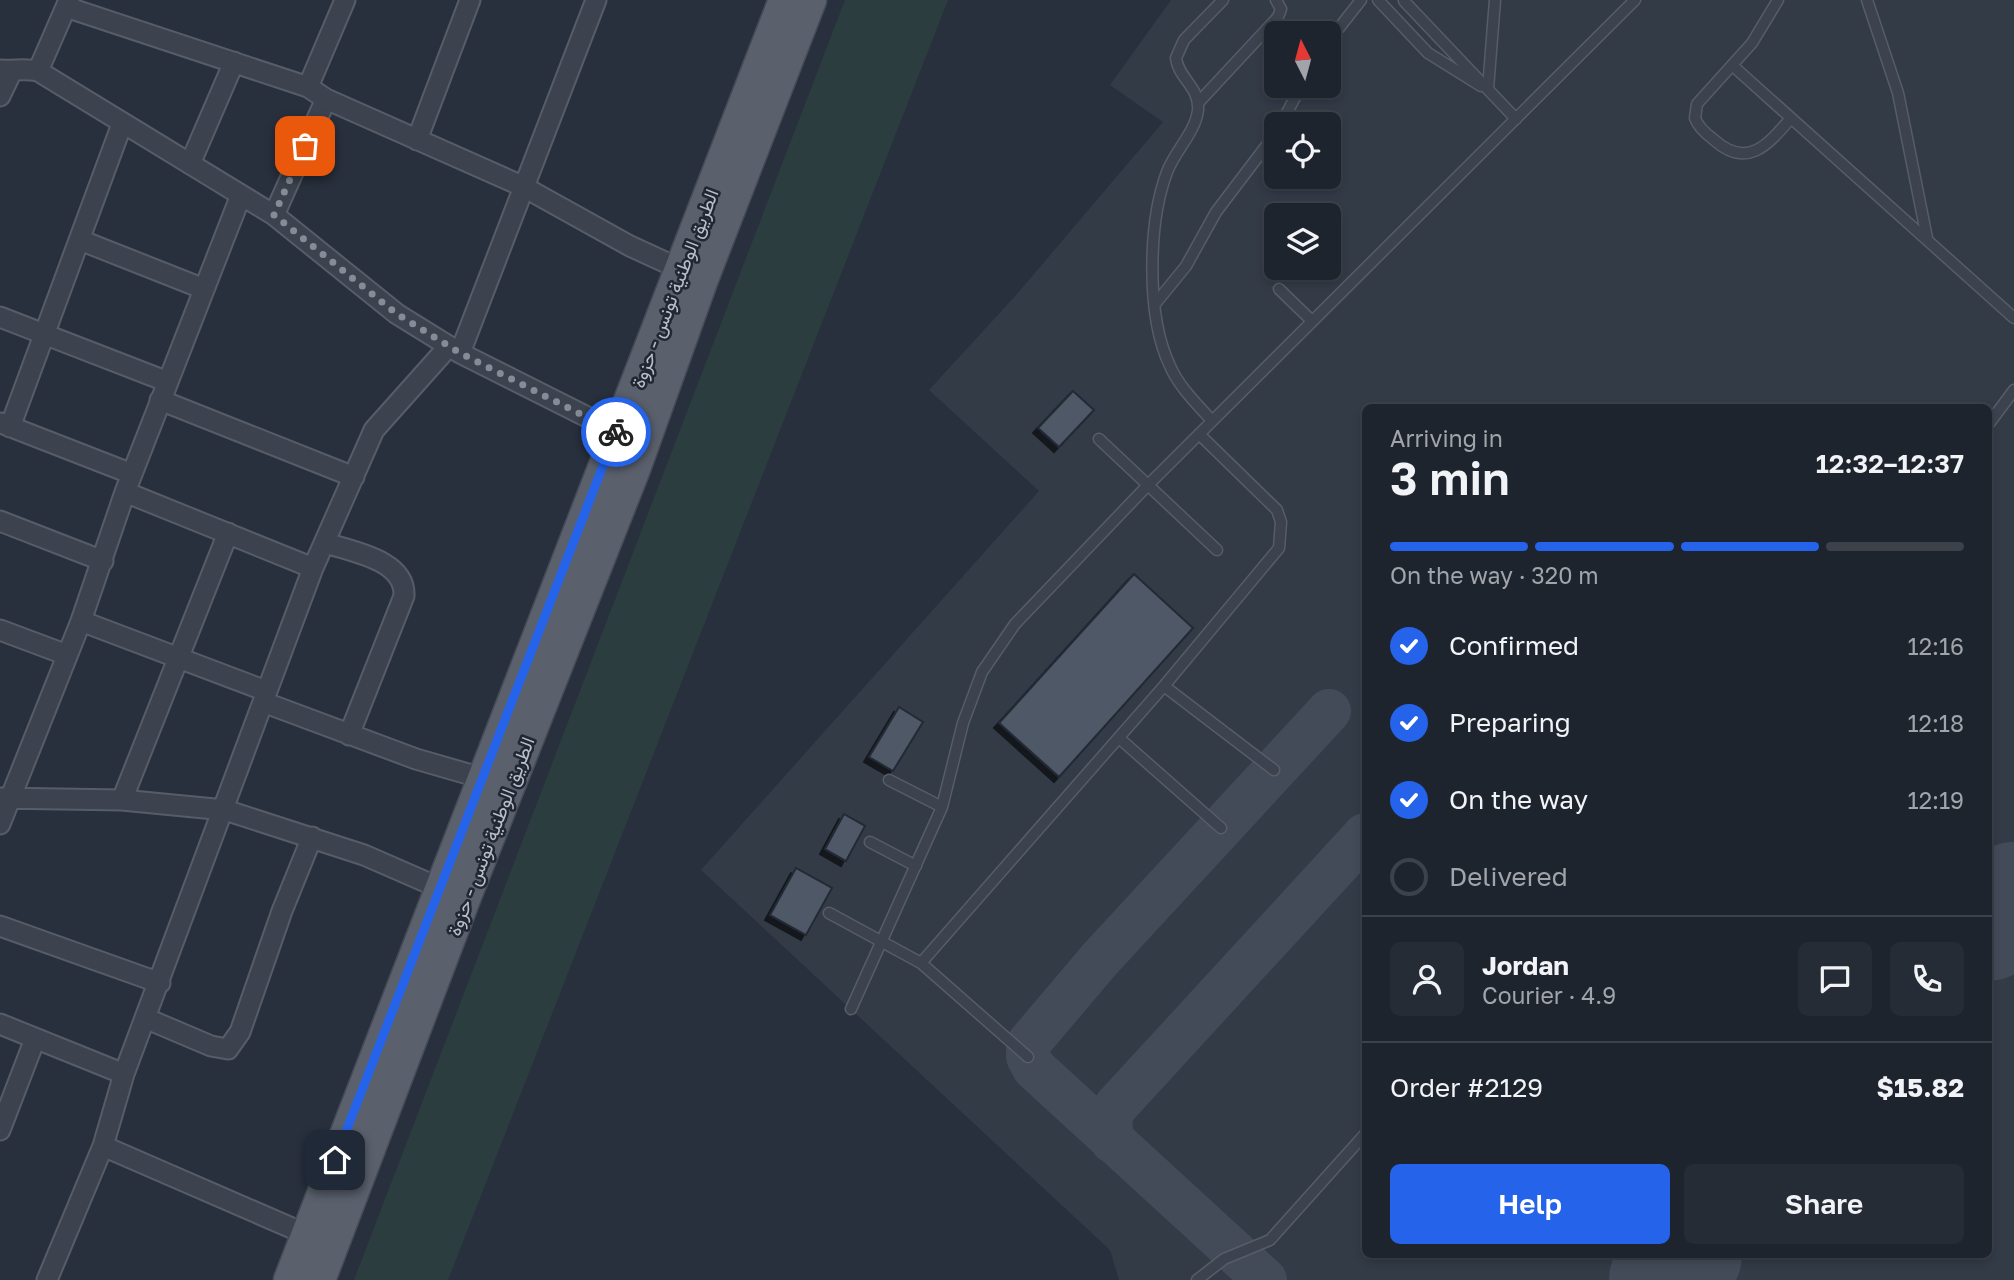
<!DOCTYPE html>
<html lang="en">
<head>
<meta charset="utf-8">
<style>
	body { margin:0; font-family:"Golos Text",Vazirmatn,sans-serif; background:#262c36; color:#f1f3f6; height:100vh; display:flex; flex-direction:column; font-size:26px; white-space:nowrap }
	* { box-sizing:border-box; margin:0 }
	p { font-size:23px; color:#a1a4aa }
	.icon { flex:none; width:38px; height:38px; fill:none; stroke:currentColor; stroke-width:2; stroke-linecap:round; stroke-linejoin:round }
	.map { position:relative; flex:1; overflow:hidden }
	.drawer { position:absolute; left:1362px; top:404px; width:630px; height:854px; display:flex; flex-direction:column; background:#1e242e; border-radius:10px; box-shadow:0 4px 10px #0003,0 0 0 2px #3c414a }
	.drawer>* { flex:none }
	.needle { width:46px; rotate:354deg }
	.fabs { position:absolute; left:1264px; top:21px; display:grid; gap:14px }
	.fabs a { display:grid; place-items:center; width:77px; height:77px; border-radius:10px; background:#1e242e; box-shadow:0 4px 10px #0003,0 0 0 2px #3c414a; font-size:35px }
	.pin { position:absolute; display:grid; place-items:center; width:60px; height:60px; color:#fff; margin:-30px; border-radius:14px; box-shadow:0 4px 10px #0006 }
	.courier { position:absolute; display:grid; place-items:center; width:70px; height:70px; margin:-35px; border:5px solid #2563eb; border-radius:50%; background:#fff; color:#222; box-shadow:0 2px 9px #0007 }
	.summary em { font-style:normal; font-weight:600 }
	.summary div { display:flex; flex-direction:column-reverse }
	.summary { display:flex; align-items:center; justify-content:space-between; height:119px; padding:0 28px }
	h1 { font-size:46px; font-weight:600; line-height:52px }
	.bar { display:grid; grid-template-columns:repeat(4,1fr); gap:10px 7px; align-content:center; height:84px; padding:0 28px }
	.bar i { height:9px; border-radius:5px; background:#3c414a }
	.bar .on { background:#2563eb }
	.bar p { grid-column:span 4 }
	.line { display:flex; align-items:center; gap:18px; padding:0 28px; border-top:2px solid #3c414a }
	.line div { flex:1 }
	.round { display:grid; place-items:center; flex:none; width:74px; height:74px; border-radius:10px; background:#262c36 }
	ol { padding:0 28px; list-style:none }
	li { display:flex; align-items:center; gap:21px; height:77px }
	li p { margin-inline-start:auto }
	li .icon { padding:7px; border-radius:50%; background:#2563eb; color:#fff; stroke-width:4 }
	li:last-child { color:#a1a4aa }
	li i { width:38px; height:38px; border:4px solid #3c414a; border-radius:50% }
	.button { display:flex; gap:14px; margin-top:auto; padding:14px 28px }
	.button a { flex:1; height:80px; border-radius:10px; background:#2563eb; color:#fff; font-size:28px; font-weight:600; line-height:80px; text-align:center }
	.button a+a { background:#262c36; color:#f1f3f6 }
	.map>svg:first-child { display:block }
</style>
</head>
<body>
<div class="map">
<svg width="2014" height="1280" viewBox="0 0 2014 1280">
	<defs>
		<filter id="shadow"><feDropShadow dx="-5" dy="5" stdDeviation="0" flood-color="#0009"/></filter>
	</defs>
	<rect width="100%" height="100%" fill="#28303d"/>
	<path fill="#333b47" fill-rule="evenodd" d="M1171 0H2014V1280H1119L1110 1250 701 870 1039 491 929 390 1017 294 1163 122 1110 85ZM1276 33H1328V86H1276ZM1276 124H1328V177H1276ZM1276 215H1328V268H1276ZM1365 408H1988V1255H1365Z"/>
	<path fill="#2b3d3f" d="M845 0H948L448 1280H354Z"/>
	<g fill="none" stroke-linecap="round" stroke-linejoin="round">
		<path stroke="#444b58" stroke-width="44" d="M1112 1141 1110 1117 1116 1106 1365 835
			M1265 1280 1034 1068 1028 1057V1044L1100 959 1329 711"/>
		<path stroke="#444b58" stroke-width="110" d="M1988 926 2014 897
			M1664 1280 1687 1255"/>
	</g>
	<path fill="#4f5866" stroke="#232935" stroke-width="2" filter="url(#shadow)" d="M1073 391 1094 410 1059 447 1038 428Z
		M1134 574 1193 628 1059 777 999 723Z
		M899 707 923 722 893 771 869 757Z
		M844 814 865 826 846 861 825 849Z
		M796 868 832 888 806 935 770 915Z"/>
	<g fill="none" stroke-linecap="round" stroke-linejoin="round">
		<g stroke="#575d68" stroke-width="13">
			<path id="lane" d="M1378 0 1428 53 1481 86
				M1778 0 1752 43 1697 104 1695 118C1698 127 1705 133 1713 139 1747 170 1768 145 1791 118
				M1867 0 1898 93 1927 238
				M1404 1 1516 119
				M1328 42 1361 0
				M1733 66 2014 318
				M1488 89 1495 0
				M1198 103 1278 17 1281 9 1276 0
				M1281 124 1301 86
				M1279 289 1312 321
				M1155 304 1186 266 1216 212 1276 133
				M1212 421C1197 404 1179 387 1170 366 1146 316 1148 223 1167 172 1175 151 1196 131 1198 110 1200 87 1178 78 1176 58L1184 40 1223 0
				M1988 425 2014 390
				M1099 439 1217 550
				M1164 686 1274 770
				M1119 738 1221 828
				M889 780 942 807
				M870 842 916 866
				M829 913 921 963 1028 1057
				M921 963 1164 686 1279 548 1281 522 1277 510 1199 434
				M851 1009 942 807 963 723 982 672 1015 624 1148 485 1635 0
				M1197 1280 1224 1259 1270 1240 1365 1134"/>
		</g>
		<g stroke="#575d68" stroke-width="23">
			<path id="street" d="M66 7 308 87 326 99 522 186 630 246 691 274
				M0 70C14 71 25 68 38 71L274 215 397 314 460 353 627 437
				M38 71 69 0
				M308 87 345 0
				M0 96 12 71
				M417 140 470 0
				M190 164 234 62
				M274 215 326 99
				M80 240 204 289
				M0 317 168 382
				M460 353 596 0
				M160 400 354 477
				M1 423 132 474
				M10 427 122 124
				M125 492 313 568
				M0 521 103 561
				M326 543C353 552 406 560 404 596L349 735
				M81 621 266 691
				M0 630 67 655
				M263 702 416 759 482 778
				M0 798 122 800 225 810 364 855 449 892
				M122 800 228 533
				M0 824 81 621 125 492 241 195
				M0 926 160 983
				M145 1018 211 1046 228 1049 240 1032 282 911 312 837
				M0 1024 124 1074
				M0 1130 35 1039
				M103 1146 317 1239
				M47 1280 103 1146 124 1074 313 568 374 430 449 346"/>
		</g>
		<g stroke="#464b57" stroke-width="33">
			<path id="primary" d="M289 1280 784 0
				M320 1280 465 899 635 469 703 279 811 0"/>
		</g>
		<use href="#lane" stroke="#3c434e" stroke-width="10"/>
		<use href="#street" stroke="#3c434e" stroke-width="19"/>
		<use href="#primary" stroke="#5a616d" stroke-width="30"/>
	</g>
	<g fill="none" stroke-linecap="round" stroke-linejoin="round">
		<path stroke="#868c97" stroke-width="7" stroke-dasharray="0 12.6" d="M305 146 274 215 397 314 460 353 616 432"/>
		<path stroke="#2563eb" stroke-width="9" d="M335 1160 616 432"/>
	</g>
	<g text-anchor="middle" dominant-baseline="central" stroke-width="5" stroke-linejoin="round" paint-order="stroke">
		<g font-size="19" fill="#b9bec8" stroke="#212733">
			<text transform="translate(674 288) rotate(-69)">الطريق الوطنية تونس - حزوة</text>
			<text transform="translate(490 836) rotate(-69)">الطريق الوطنية تونس - حزوة</text>
		</g>
	</g>
</svg>
<div class="fabs">
<a><svg class="needle" viewBox="-14 -14 28 28"><path d="M0-13l5 13h-10z" fill="#e53935"/><path d="M0 13l5-13h-10z" fill="#a1a4aa"/></svg></a>
<a><svg class="icon" aria-label="locate" viewBox="0 0 24 24"><circle cx="12" cy="12" r="6"/><path d="M12 2v4M12 18v4M2 12h4M18 12h4"/></svg></a>
<a><svg class="icon" aria-label="layers" viewBox="0 0 24 24"><path d="M12 4l9 5-9 5-9-5zM3 14l9 5 9-5"/></svg></a>
</div>
<div class="pin" style="left:305px;top:146px;background:#ea580c"><svg class="icon" aria-label="bag" viewBox="0 0 24 24"><path d="M5 8h14l-1 12H6zM9 8a3 3 0 0 1 6 0"/></svg></div>
<div class="pin" style="left:335px;top:1160px;background:#1f2937"><svg class="icon" aria-label="home" viewBox="0 0 24 24"><path d="M3 11l9-7 9 7M6 9v11h12V9"/></svg></div>
<div class="courier" style="left:616px;top:432px"><svg class="icon" aria-label="bike" viewBox="0 0 24 24"><circle cx="6" cy="16" r="4"/><circle cx="18" cy="16" r="4"/><path d="M6 16l4-8h5l3 8M10 8l3 8H6M13 5h3"/></svg></div>
<section class="drawer">
<div class="summary"><div><h1>3 min</h1><p>Arriving in</p></div><em>12:32–12:37</em></div>
<div class="bar"><i class="on"></i><i class="on"></i><i class="on"></i><i></i><p>On the way · 320 m</p></div>
<ol>
<li><svg class="icon" aria-label="check" viewBox="0 0 24 24"><path d="M5 12l5 5 9-10"/></svg>Confirmed<p>12:16</p></li>
<li><svg class="icon" aria-label="check" viewBox="0 0 24 24"><path d="M5 12l5 5 9-10"/></svg>Preparing<p>12:18</p></li>
<li><svg class="icon" aria-label="check" viewBox="0 0 24 24"><path d="M5 12l5 5 9-10"/></svg>On the way<p>12:19</p></li>
<li><i></i>Delivered</li>
</ol>
<div class="line" style="height:126px"><a class="round"><svg class="icon" aria-label="person" viewBox="0 0 24 24"><circle cx="12" cy="8" r="4"/><path d="M4 21q1-7 8-7t8 7"/></svg></a><div><b>Jordan</b><p>Courier · 4.9</p></div><a class="round"><svg class="icon" aria-label="chat" viewBox="0 0 24 24"><path d="M4 5h16v11H9l-5 4z"/></svg></a><a class="round"><svg class="icon" aria-label="phone" viewBox="0 0 24 24"><path d="M5 4h4l2 5-3 2q2 4 5 5l2-3 5 2v4C11 20 4 13 5 4z"/></svg></a></div>
<div class="line" style="height:91px"><div>Order #2129</div><b>$15.82</b></div>
<div class="button"><a>Help</a><a>Share</a></div>
</section>
</div>
</body>
</html>
